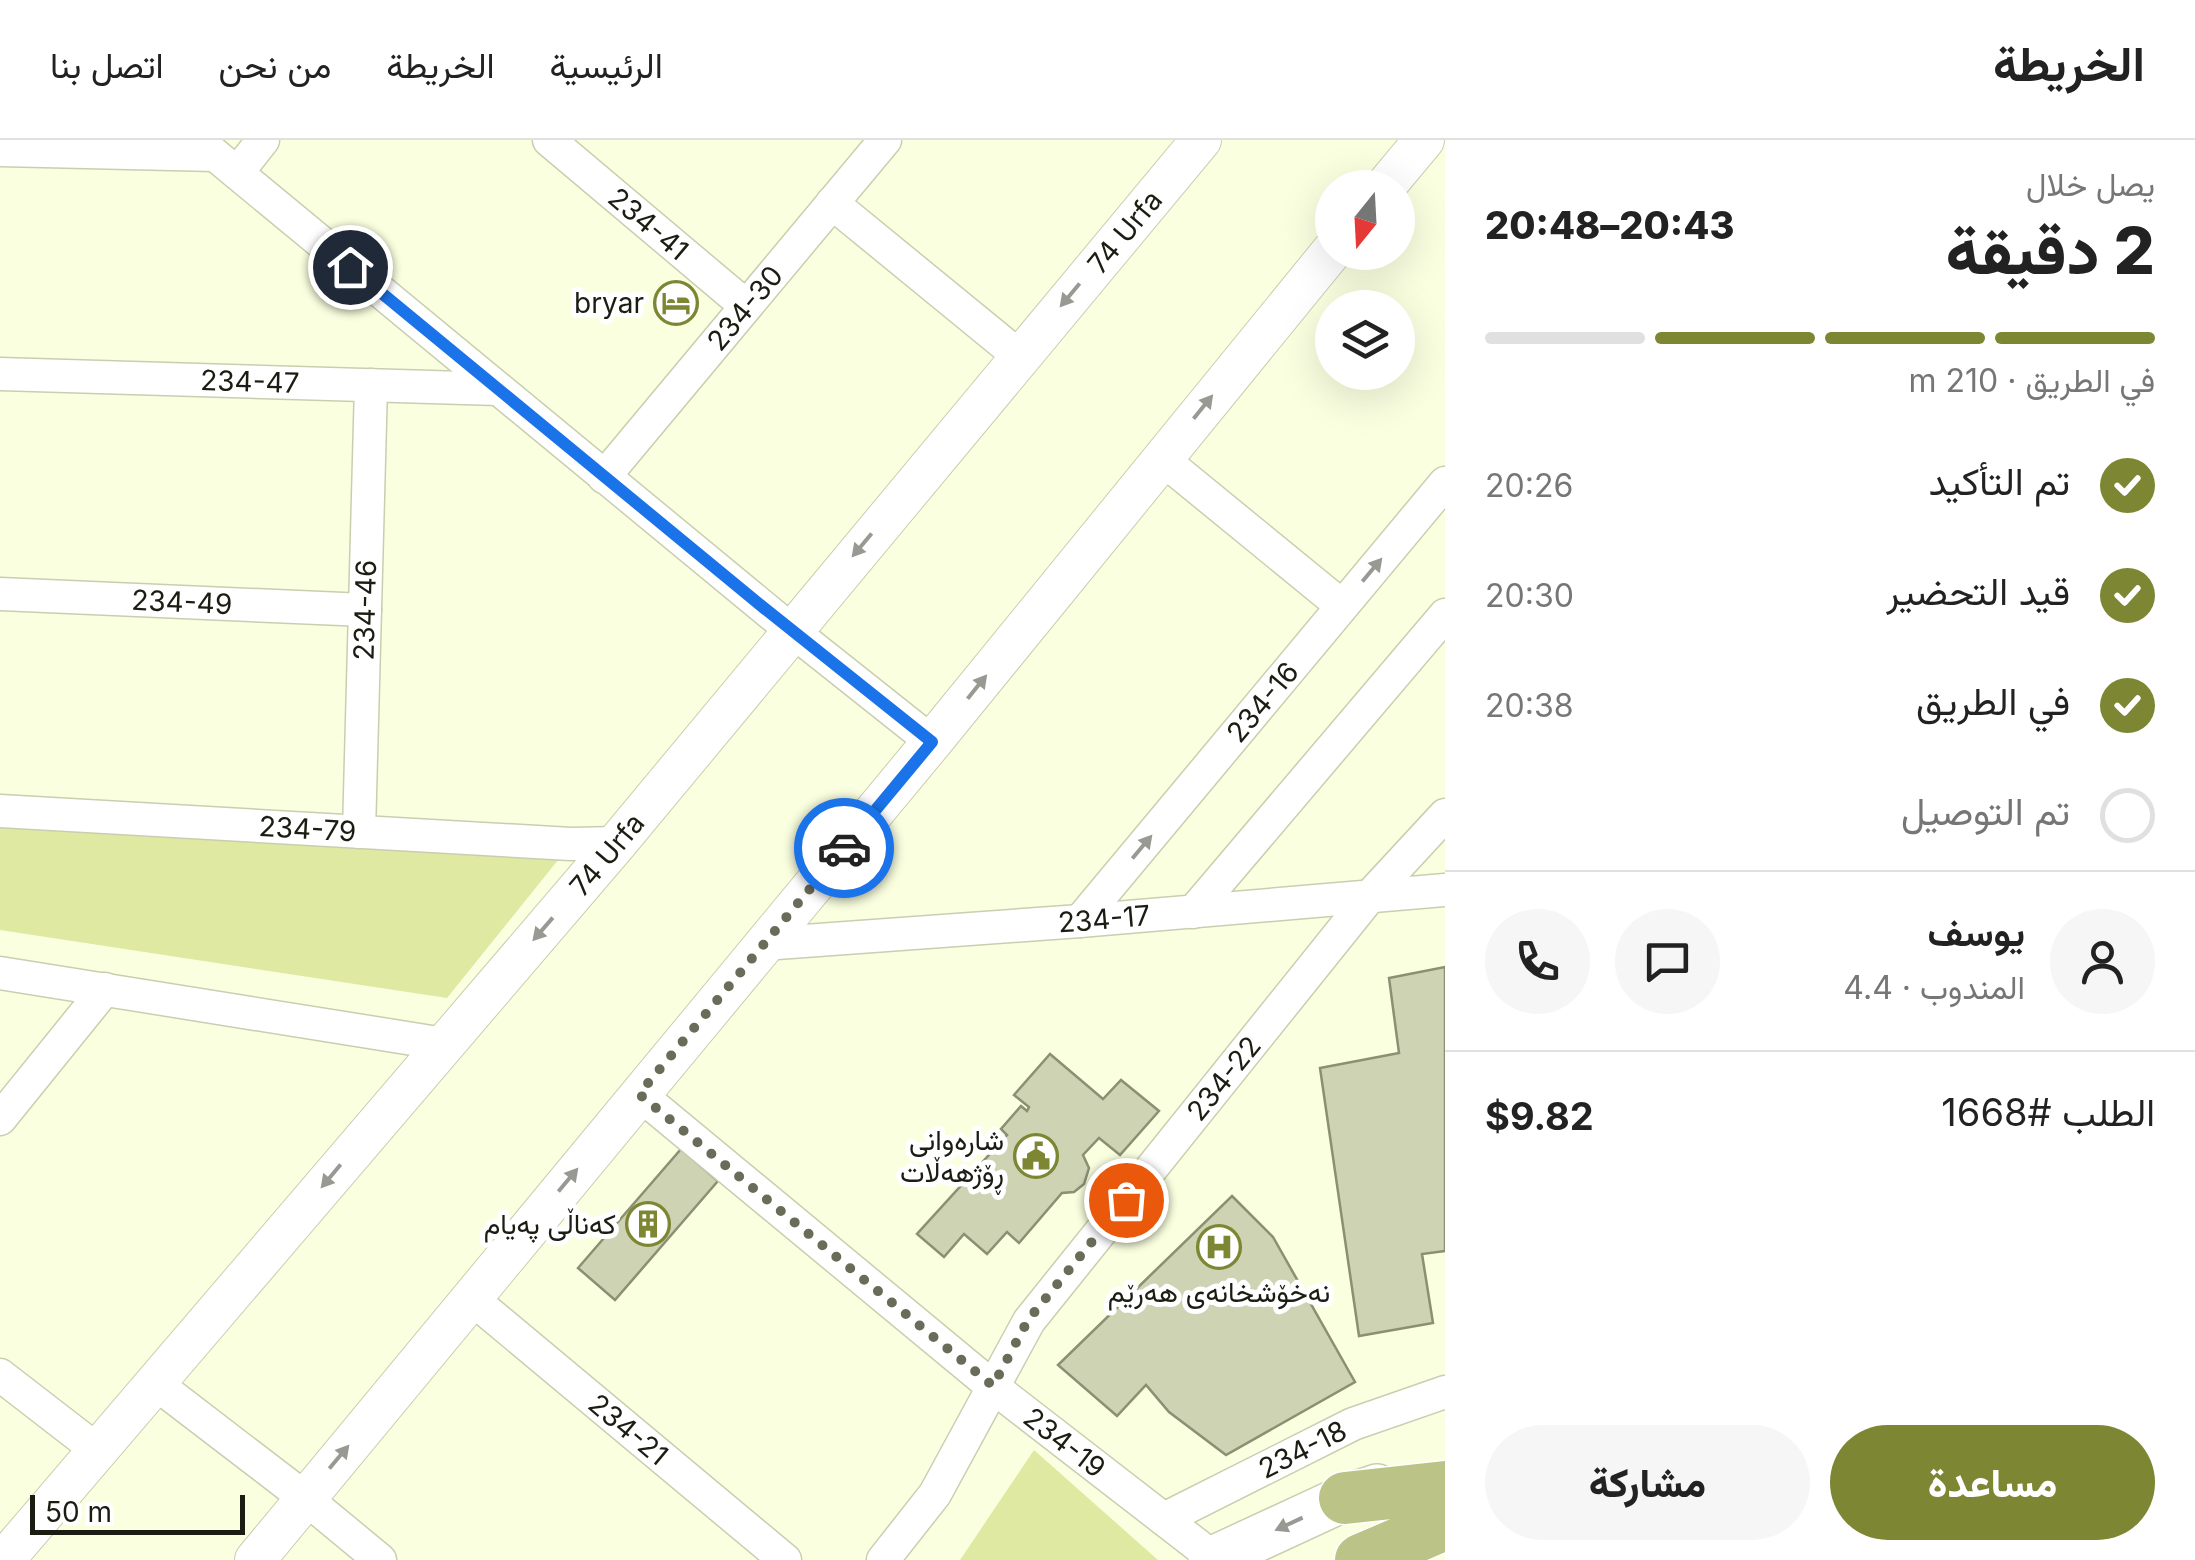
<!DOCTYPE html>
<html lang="ar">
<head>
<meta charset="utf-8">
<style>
	body { margin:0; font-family:Inter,Vazirmatn,sans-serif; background:#f6f6f6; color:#222; direction:rtl; height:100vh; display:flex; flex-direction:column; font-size:38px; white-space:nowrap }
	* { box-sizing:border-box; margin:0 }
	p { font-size:32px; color:#767676 }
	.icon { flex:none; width:55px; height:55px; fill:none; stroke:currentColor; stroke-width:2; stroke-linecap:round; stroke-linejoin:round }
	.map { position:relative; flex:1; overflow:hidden; direction:ltr }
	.sheet { display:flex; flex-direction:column; background:#fff; width:750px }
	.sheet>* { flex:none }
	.needle { width:65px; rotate:198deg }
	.buttons { position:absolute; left:1315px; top:30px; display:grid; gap:20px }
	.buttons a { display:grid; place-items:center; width:100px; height:100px; border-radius:50%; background:#fff; box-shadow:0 10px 40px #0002; font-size:50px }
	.scale { position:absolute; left:30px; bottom:25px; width:215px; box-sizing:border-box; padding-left:10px; border:5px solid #1c1d12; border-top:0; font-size:28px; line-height:35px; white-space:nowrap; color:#1c1d12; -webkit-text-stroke:8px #fff; paint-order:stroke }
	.pin { position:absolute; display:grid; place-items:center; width:85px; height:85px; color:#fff; margin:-42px; border:5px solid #fff; border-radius:50%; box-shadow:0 2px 10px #0007 }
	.courier { position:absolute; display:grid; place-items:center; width:100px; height:100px; margin:-50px; border:8px solid #1a73e8; border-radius:50%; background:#fff; color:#222; box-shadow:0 2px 12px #0007 }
	.summary em { font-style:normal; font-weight:800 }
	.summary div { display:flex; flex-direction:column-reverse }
	.summary { display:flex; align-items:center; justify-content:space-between; height:170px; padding:0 40px }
	h1 { font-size:65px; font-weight:800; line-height:75px }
	.bar { display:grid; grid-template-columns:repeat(4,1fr); gap:15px 10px; align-content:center; height:120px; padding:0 40px }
	.bar i { height:12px; border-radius:8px; background:#e0e0e0 }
	.bar .current { background:#7d8632 }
	.bar p { grid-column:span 4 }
	.line { display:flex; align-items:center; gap:25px; padding:0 40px; border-top:2px solid #e0e0e0 }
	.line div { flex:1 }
	.round { display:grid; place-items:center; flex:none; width:105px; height:105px; border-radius:52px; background:#f6f6f6 }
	ol { padding:0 40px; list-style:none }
	li { display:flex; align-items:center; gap:30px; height:110px }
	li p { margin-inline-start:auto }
	li .icon { padding:10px; border-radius:50%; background:#7d8632; color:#fff; stroke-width:4 }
	li:last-child { color:#767676 }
	li i { width:55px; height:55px; border:5px solid #e0e0e0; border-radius:50% }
	.cta { display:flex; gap:20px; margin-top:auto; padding:20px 40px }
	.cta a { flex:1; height:115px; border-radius:60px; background:#7d8632; color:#fff; font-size:40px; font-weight:800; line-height:115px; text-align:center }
	.cta a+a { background:#f6f6f6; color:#222 }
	header { display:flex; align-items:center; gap:60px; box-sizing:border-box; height:140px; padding:0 50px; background:#fff; border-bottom:2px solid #e0e0e0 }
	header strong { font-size:48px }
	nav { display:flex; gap:55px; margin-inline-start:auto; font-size:35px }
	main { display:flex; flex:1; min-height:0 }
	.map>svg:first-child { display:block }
</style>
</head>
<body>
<header>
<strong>الخريطة</strong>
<nav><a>الرئيسية</a><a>الخريطة</a><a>من نحن</a><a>اتصل بنا</a></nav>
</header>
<main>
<section class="sheet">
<div class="summary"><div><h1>2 دقيقة</h1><p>يصل خلال</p></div><em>20:43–20:48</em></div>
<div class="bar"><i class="current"></i><i class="current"></i><i class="current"></i><i></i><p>في الطريق · 210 m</p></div>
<ol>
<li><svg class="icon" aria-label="check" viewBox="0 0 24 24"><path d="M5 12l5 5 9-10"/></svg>تم التأكيد<p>20:26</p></li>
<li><svg class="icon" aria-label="check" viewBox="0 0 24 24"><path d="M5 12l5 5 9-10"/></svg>قيد التحضير<p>20:30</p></li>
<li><svg class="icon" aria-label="check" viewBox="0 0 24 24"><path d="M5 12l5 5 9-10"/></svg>في الطريق<p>20:38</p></li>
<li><i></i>تم التوصيل</li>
</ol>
<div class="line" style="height:180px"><a class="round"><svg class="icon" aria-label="person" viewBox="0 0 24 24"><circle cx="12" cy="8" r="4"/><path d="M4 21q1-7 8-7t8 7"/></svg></a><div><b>يوسف</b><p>المندوب · 4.4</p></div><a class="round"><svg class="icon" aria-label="chat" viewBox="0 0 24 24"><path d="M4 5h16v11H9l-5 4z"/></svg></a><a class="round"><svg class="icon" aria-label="phone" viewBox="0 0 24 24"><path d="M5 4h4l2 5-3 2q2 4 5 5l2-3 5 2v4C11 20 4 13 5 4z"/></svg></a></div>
<div class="line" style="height:130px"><div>الطلب #1668</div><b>$9.82</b></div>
<div class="cta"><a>مساعدة</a><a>مشاركة</a></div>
</section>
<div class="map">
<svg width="1445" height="1420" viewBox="0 0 1445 1420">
	<rect width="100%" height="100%" fill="#faffe0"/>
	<path fill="#dfe9a1" d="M0 671 571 704 447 858 0 790Z
		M1034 1310 1158 1420H960Z"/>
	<path fill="#ced3b4" stroke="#8b8f73" stroke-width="2.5" d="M1445 827V1111L1422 1114 1433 1183 1359 1196 1320 928 1399 913 1389 838Z
		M1050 914 1103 959 1121 940 1159 971 1120 1015 1099 998 1083 1015 1089 1028 1084 1044 1074 1052 1062 1053 1019 1103 1007 1092 987 1114 964 1094 944 1117 917 1094 1007 995 1001 989 1021 966 1027 971 1029 967 1014 955Z
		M681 1009 718 1041 615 1160 578 1128Z
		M1232 1056 1273 1097 1355 1242 1226 1315 1169 1272 1146 1245 1117 1276 1058 1225Z"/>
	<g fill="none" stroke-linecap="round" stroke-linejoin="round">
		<g stroke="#caceb0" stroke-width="35">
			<g id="minor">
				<path d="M197 0 791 490 932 602"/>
				<path id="s1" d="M549 0 746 166"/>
				<path d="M0 10 215 15"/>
				<path d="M237 33 263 0"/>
				<path d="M832 63 1019 216"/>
				<path id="s2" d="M0 234 498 249"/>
				<path d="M1161 318 1342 466"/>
				<path id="s3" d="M604 337 885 0"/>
				<path id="s4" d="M0 454 365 470"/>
				<path id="s5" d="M0 671 571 704 617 703"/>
				<path id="s6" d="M359 692 371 245"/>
				<path d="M1193 772 1445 475"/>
				<path id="s7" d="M1080 781 1445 343"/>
				<path id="s8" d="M763 804 1080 781 1445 750"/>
				<path d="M0 833 444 904"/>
				<path id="s9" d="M639 954 993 1247 1214 1418"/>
				<path d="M0 979 105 849"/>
				<path id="s10" d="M471 1158 785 1420"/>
				<path d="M0 1235 97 1310"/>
				<path d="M155 1243 305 1358 380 1420"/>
				<path id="s11" d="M1164 1379 1353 1284 1445 1252"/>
				<path id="s12" d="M883 1420 935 1354 1029 1181 1370 756 1445 675"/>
			</g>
		</g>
		<g stroke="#caceb0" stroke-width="42">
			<g id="tertiary">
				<path d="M1384 48 1424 0"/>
				<path id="s13" d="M4 1420 617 703 1201 0"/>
				<path d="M255 1420 932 602 1332 111"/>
			</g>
		</g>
		<g stroke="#caceb0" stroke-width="48">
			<path id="secondary" d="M1211 1420 1345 1358 1377 1347"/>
		</g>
		<g stroke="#fff" stroke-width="55">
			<path id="trunk" d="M1345 1358 1445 1347
				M1361 1420 1445 1384"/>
		</g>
		<use href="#minor" stroke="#fff" stroke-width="32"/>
		<use href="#tertiary" stroke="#fff" stroke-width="40"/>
		<use href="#secondary" stroke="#fff" stroke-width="45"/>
		<use href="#trunk" stroke="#bcc386" stroke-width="52"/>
	</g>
	<defs><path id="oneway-solid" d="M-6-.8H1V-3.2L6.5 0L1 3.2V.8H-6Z" transform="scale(2.5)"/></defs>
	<g fill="#999994">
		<use href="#oneway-solid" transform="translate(1070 155) rotate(130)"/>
		<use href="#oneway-solid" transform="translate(1203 267) rotate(-51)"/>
		<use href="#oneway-solid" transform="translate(862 405) rotate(130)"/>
		<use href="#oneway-solid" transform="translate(1372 430) rotate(-50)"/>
		<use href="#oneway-solid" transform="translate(977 547) rotate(-51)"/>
		<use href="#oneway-solid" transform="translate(1142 707) rotate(-50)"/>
		<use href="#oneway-solid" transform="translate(543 789) rotate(131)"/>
		<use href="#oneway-solid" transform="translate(331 1036) rotate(130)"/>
		<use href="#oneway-solid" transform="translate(568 1040) rotate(-50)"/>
		<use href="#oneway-solid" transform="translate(339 1317) rotate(-50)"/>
		<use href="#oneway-solid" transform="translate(1289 1384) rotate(155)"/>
	</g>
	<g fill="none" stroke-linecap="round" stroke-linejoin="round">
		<path stroke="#6a6c5a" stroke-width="10" stroke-dasharray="0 18" d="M844 708 639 954 993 1246 1028 1180 1126 1060"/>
		<path stroke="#1a73e8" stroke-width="12" d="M350 127 764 468 932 602 844 708"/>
	</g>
	<defs>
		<g id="hotel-ring" transform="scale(2.25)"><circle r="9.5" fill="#fff" stroke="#7d8632" stroke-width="1.5"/><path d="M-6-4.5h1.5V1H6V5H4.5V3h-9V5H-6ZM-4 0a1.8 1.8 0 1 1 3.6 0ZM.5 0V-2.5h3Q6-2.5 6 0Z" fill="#7d8632"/></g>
		<g id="civic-ring" transform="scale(2.25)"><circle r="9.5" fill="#fff" stroke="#7d8632" stroke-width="1.5"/><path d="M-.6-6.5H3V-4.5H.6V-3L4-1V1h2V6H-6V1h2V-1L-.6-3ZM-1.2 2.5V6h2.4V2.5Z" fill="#7d8632"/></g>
		<g id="building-ring" transform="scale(2.25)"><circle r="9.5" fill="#fff" stroke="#7d8632" stroke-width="1.5"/><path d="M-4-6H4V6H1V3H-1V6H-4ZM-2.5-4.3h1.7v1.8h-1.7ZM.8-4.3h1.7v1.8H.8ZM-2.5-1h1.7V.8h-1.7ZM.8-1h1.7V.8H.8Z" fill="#7d8632"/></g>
		<g id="hospital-ring" transform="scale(2.25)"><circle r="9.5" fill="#fff" stroke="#7d8632" stroke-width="1.5"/><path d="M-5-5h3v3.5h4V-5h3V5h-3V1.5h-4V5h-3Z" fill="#7d8632"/></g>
	</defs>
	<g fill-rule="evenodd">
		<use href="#hotel-ring" x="676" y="163"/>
		<use href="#civic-ring" x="1036" y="1016"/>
		<use href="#building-ring" x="648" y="1084"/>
		<use href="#hospital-ring" x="1219" y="1107"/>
	</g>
	<g text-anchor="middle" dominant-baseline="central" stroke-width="10" stroke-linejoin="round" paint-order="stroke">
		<g font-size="28" fill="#1c1d12" stroke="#fff">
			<text stroke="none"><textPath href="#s1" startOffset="130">234-41</textPath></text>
			<text stroke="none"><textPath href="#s13" startOffset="1738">74 Urfa</textPath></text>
			<text stroke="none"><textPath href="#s3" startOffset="220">234-30</textPath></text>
			<text stroke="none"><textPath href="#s2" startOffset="250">234-47</textPath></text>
			<text stroke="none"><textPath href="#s4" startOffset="182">234-49</textPath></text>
			<text stroke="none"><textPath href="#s6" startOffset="222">234-46</textPath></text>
			<text stroke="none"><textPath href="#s7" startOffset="285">234-16</textPath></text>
			<text stroke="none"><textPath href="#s5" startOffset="308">234-79</textPath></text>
			<text stroke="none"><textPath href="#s13" startOffset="928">74 Urfa</textPath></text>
			<text stroke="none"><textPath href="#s8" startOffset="342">234-17</textPath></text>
			<text stroke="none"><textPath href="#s12" startOffset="592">234-22</textPath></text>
			<text stroke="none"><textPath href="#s10" startOffset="205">234-21</textPath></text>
			<text stroke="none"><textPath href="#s9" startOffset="550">234-19</textPath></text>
			<text stroke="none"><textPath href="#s11" startOffset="155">234-18</textPath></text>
		</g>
		<g font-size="28" fill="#1c1d12" stroke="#fff" text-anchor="end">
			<text x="644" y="163">bryar</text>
			<text x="1004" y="1000">شارەوانی<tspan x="1004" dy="32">ڕۆژهەڵات</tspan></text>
			<text x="616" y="1084">کەناڵی پەیام</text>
			<text x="1219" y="1152" text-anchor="middle">نەخۆشخانەی هەرێم</text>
		</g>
	</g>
</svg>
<div class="buttons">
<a><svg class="needle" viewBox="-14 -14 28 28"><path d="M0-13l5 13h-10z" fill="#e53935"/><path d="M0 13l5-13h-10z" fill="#767676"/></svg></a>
<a><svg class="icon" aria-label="layers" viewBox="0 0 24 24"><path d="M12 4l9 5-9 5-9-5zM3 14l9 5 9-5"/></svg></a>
</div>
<div class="scale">50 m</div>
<div class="pin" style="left:1126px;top:1060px;background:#ea580c"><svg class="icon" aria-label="bag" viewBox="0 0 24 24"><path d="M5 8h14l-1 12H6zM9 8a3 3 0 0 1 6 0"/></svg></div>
<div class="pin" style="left:350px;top:127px;background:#1f2937"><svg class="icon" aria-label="home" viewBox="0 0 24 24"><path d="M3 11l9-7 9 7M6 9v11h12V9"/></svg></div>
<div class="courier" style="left:844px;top:708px"><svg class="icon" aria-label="car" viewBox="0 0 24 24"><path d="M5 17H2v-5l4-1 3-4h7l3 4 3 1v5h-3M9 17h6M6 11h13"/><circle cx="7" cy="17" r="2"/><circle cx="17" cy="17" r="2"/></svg></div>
</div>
</main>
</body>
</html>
